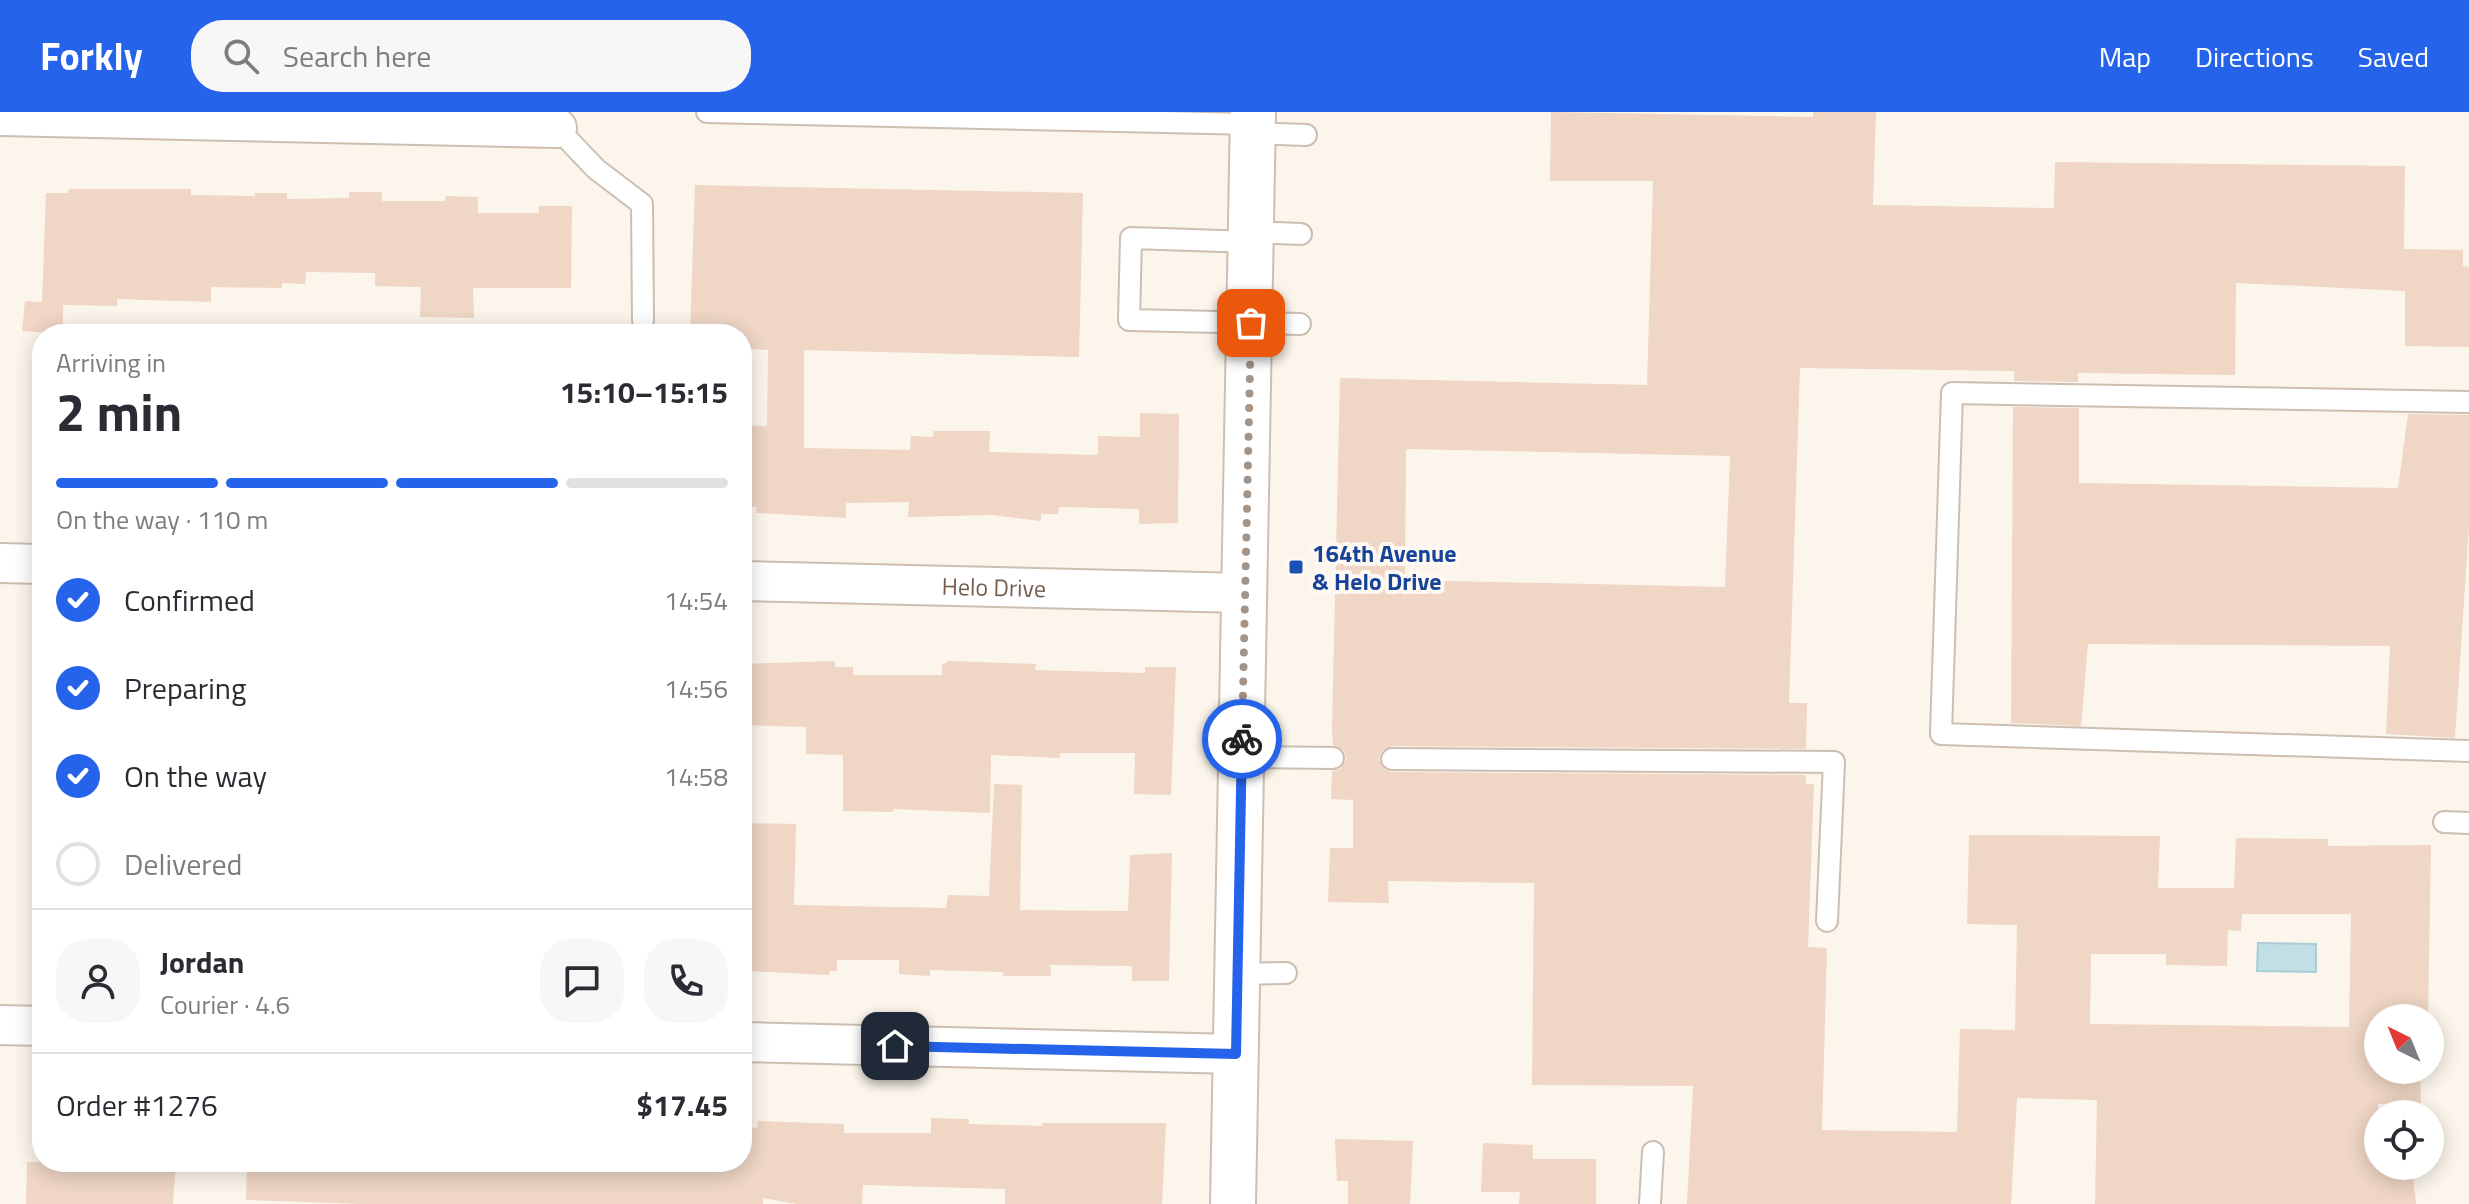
<!DOCTYPE html>
<html lang="en">
<head>
<meta charset="utf-8">
<style>
	body { margin:0; font-family:"Titillium Web",sans-serif; background:#f7f7f7; color:#2b2b33; height:100vh; display:flex; flex-direction:column; font-size:30px; white-space:nowrap }
	* { box-sizing:border-box; margin:0 }
	p { font-size:26px; color:#7c7c81 }
	.icon { flex:none; width:44px; height:44px; fill:none; stroke:currentColor; stroke-width:2; stroke-linecap:round; stroke-linejoin:round }
	.map { position:relative; flex:1; overflow:hidden }
	.panel { position:absolute; left:32px; top:212px; width:720px; height:848px; display:flex; flex-direction:column; background:#fff; border-radius:32px; box-shadow:0 4px 20px #0003 }
	.panel>* { flex:none }
	.needle { width:52px; rotate:317deg }
	.controls { position:absolute; left:2364px; top:892px; display:grid; gap:16px }
	.controls a { display:grid; place-items:center; width:80px; height:80px; border-radius:50%; background:#fff; box-shadow:0 4px 20px #0003; font-size:40px }
	.pin { position:absolute; display:grid; place-items:center; width:68px; height:68px; color:#fff; margin:-34px; border-radius:16px; box-shadow:0 4px 12px #0006 }
	.courier { position:absolute; display:grid; place-items:center; width:80px; height:80px; margin:-40px; border:6px solid #2563eb; border-radius:50%; background:#fff; color:#222; box-shadow:0 2px 10px #0007 }
	.overview em { font-style:normal; font-weight:700 }
	.overview div { display:flex; flex-direction:column-reverse }
	.overview { display:flex; align-items:center; justify-content:space-between; height:136px; padding:0 24px }
	h1 { font-size:52px; font-weight:700; line-height:60px }
	.bar { display:grid; grid-template-columns:repeat(4,1fr); gap:12px 8px; align-content:center; height:96px; padding:0 24px }
	.bar i { height:10px; border-radius:6px; background:#e1e1e2 }
	.bar .selected { background:#2563eb }
	.bar p { grid-column:span 4 }
	.line { display:flex; align-items:center; gap:20px; padding:0 24px; border-top:2px solid #e1e1e2 }
	.line div { flex:1 }
	.round { display:grid; place-items:center; flex:none; width:84px; height:84px; border-radius:32px; background:#f7f7f7 }
	ol { padding:0 24px; list-style:none }
	li { display:flex; align-items:center; gap:24px; height:88px }
	li p { margin-inline-start:auto }
	li .icon { padding:8px; border-radius:50%; background:#2563eb; color:#fff; stroke-width:4 }
	li:last-child { color:#7c7c81 }
	li i { width:44px; height:44px; border:4px solid #e1e1e2; border-radius:50% }
	header { display:flex; align-items:center; gap:48px; box-sizing:border-box; height:112px; padding:0 40px; background:#2563eb; color:#fff }
	header strong { font-size:38px }
	nav { display:flex; gap:44px; margin-inline-start:auto; font-size:28px }
	.search { width:560px; height:72px; background:#f7f7f7; display:flex; align-items:center; gap:20px; box-sizing:border-box; padding:0 28px; border-radius:32px; color:#7c7c81; font-size:30px }
	.map>svg:first-child { display:block }
</style>
</head>
<body>
<header>
<strong>Forkly</strong>
<div class="search"><svg class="icon" aria-label="search" viewBox="0 0 24 24"><circle cx="10" cy="10" r="6"/><path d="M15 15l6 6"/></svg>Search here</div>
<nav><a>Map</a><a>Directions</a><a>Saved</a></nav>
</header>
<div class="map">
<svg width="2469" height="1092" viewBox="0 0 2469 1092">
	<rect width="100%" height="100%" fill="#fbf5ec"/>
	<path fill="#c1dfe4" stroke="#a8ced5" stroke-width="2" d="M2258 831 2316 832V860L2257 859Z"/>
	<path fill="#efd6c5" fill-rule="evenodd" d="M1551 0 1813 5V0H1876L1873 93 2054 96 2055 50 2405 54 2404 137 2463 138V154L2469 155V235L2405 234V179L2236 171 2235 263 2078 261V270L2014 269V259L1800 256 1789 591H1807L1806 637 1392 634 1381 640 1379 648 1385 658 1392 660 1806 663V672H1814L1808 835 1827 836 1822 1018 1957 1020 1960 917 2015 918 2017 813 1967 812 1969 723 2160 724 2158 776H2234L2236 726 2328 727V734L2431 733 2428 906H2378V958H2420L2421 992H2378V1054H2412L2416 1092H2095L2097 988 2017 986 2011 1092H1687L1693 974 1532 973 1534 771 1388 769 1389 791 1328 790 1330 736H1353V688L1331 687 1332 659 1340 657 1346 647 1344 639 1333 633 1332 617 1340 266 1647 273 1653 69H1550ZM1406 337 1730 344 1725 475 1405 468ZM2242 802H2351L2349 915 2090 912 2091 842H2166V853L2227 854 2228 818 2241 819Z
		M695 73 1083 81 1079 245 804 238V336L910 338 911 324 933 325 934 319H990L989 340 1098 343V324L1140 325V301L1179 302 1178 411 1139 412V397L1104 396 1059 395 1058 402H1041V409L992 403 908 405 909 390 846 391V406L756 401 757 395H742V313L767 314 768 238 742 237V222H690Z
		M69 77H191V83L255 84V81H287V87L349 86V80H382V89H445L446 84 478 85V101H539V94H572L571 176H473L474 206 420 205 421 175 375 174V161L306 160 305 172 282 171V176L211 175V190L117 187V194L63 193V222L22 219 25 189 42 190 46 81H68Z
		M2013 295 2079 296V371L2398 376 2408 302 2469 303V413L2455 626 2386 622 2390 534 2088 532 2081 614 2011 611Z
		M835 549V555H853V563H942V553L949 549 1036 552 1035 558 1145 561V555H1176L1171 683 1134 682 1135 641H1060V646L991 643 990 701 893 697V700L843 699V643L806 642V615L742 613V552Z
		M994 672 1022 673 1020 798 1128 799 1130 743 1172 741 1169 869H1132V854L1050 853 1051 864H1003V860L930 858V864L899 862V848H837V859H830L829 863 748 859 749 852 742 853V711L796 712 794 793 946 796 948 783 989 784Z
		M931 1006 969 1007V1012L1042 1014V1011H1166L1162 1092H1005V1077L863 1073 862 1092H797L763 1086V1092H363L246 1088 247 1050H742V1015L757 1016 758 1009 844 1012V1021H931Z
		M1335 1027 1413 1029 1410 1092H1348V1069H1337Z
		M1483 1031 1533 1033V1047H1596V1092H1519L1520 1080H1481Z
		M27 1050H176L173 1092H26Z"/>
	<g fill="none" stroke-linecap="round" stroke-linejoin="round">
		<g stroke="#cdbeb2" stroke-width="24">
			<path id="lane" d="M707 0 1253 12
				M557 16 596 57 642 92 643 208
				M1252 21 1306 23
				M1251 120 1301 122
				M1252 130 1131 126 1129 208 1300 212
				M2469 290 1952 281 1941 622 2469 639
				M1241 645 1333 646
				M1392 647 1834 650 1827 809
				M2444 710 2469 711
				M1237 862 1286 861
				M1650 1092 1653 1040"/>
		</g>
		<g stroke="#cdbeb2" stroke-width="42">
			<g id="street">
				<path d="M0 4 557 16"/>
				<path d="M0 451 42 452"/>
				<path id="s1" d="M742 469 1244 481"/>
				<path d="M0 913 42 914"/>
				<path d="M742 930 1236 942"/>
			</g>
		</g>
		<g stroke="#d0beaf" stroke-width="48">
			<path id="secondary" d="M1233 1092 1253 0"/>
		</g>
		<use href="#lane" stroke="#fff" stroke-width="20"/>
		<use href="#street" stroke="#fff" stroke-width="38"/>
		<use href="#secondary" stroke="#fff" stroke-width="44"/>
	</g>
	<g fill="none" stroke-linecap="round" stroke-linejoin="round">
		<path stroke="#a49387" stroke-width="8" stroke-dasharray="0 14.4" d="M1242 627 1251 211"/>
		<path stroke="#2563eb" stroke-width="10" d="M895 934 1236 942 1242 627"/>
	</g>
	<rect fill="#1a4fb4" stroke="#fef9f2" stroke-width="3" x="1288" y="447" width="16" height="16" rx="4"/>
	<g text-anchor="middle" dominant-baseline="central" stroke-width="8" stroke-linejoin="round" paint-order="stroke">
		<g font-size="24" font-weight="bold" fill="#164399" stroke="#fef9f2" text-anchor="start">
			<text x="1312" y="441">164th Avenue<tspan x="1312" dy="28">&amp; Helo Drive</tspan></text>
		</g>
		<g font-size="24" fill="#755e50" stroke="#fef9f2">
			<text stroke="none"><textPath href="#s1" startOffset="252">Helo Drive</textPath></text>
		</g>
	</g>
</svg>
<div class="controls">
<a><svg class="needle" viewBox="-14 -14 28 28"><path d="M0-13l5 13h-10z" fill="#e53935"/><path d="M0 13l5-13h-10z" fill="#7c7c81"/></svg></a>
<a><svg class="icon" aria-label="locate" viewBox="0 0 24 24"><circle cx="12" cy="12" r="6"/><path d="M12 2v4M12 18v4M2 12h4M18 12h4"/></svg></a>
</div>
<div class="pin" style="left:1251px;top:211px;background:#ea580c"><svg class="icon" aria-label="bag" viewBox="0 0 24 24"><path d="M5 8h14l-1 12H6zM9 8a3 3 0 0 1 6 0"/></svg></div>
<div class="pin" style="left:895px;top:934px;background:#1f2937"><svg class="icon" aria-label="home" viewBox="0 0 24 24"><path d="M3 11l9-7 9 7M6 9v11h12V9"/></svg></div>
<div class="courier" style="left:1242px;top:627px"><svg class="icon" aria-label="bike" viewBox="0 0 24 24"><circle cx="6" cy="16" r="4"/><circle cx="18" cy="16" r="4"/><path d="M6 16l4-8h5l3 8M10 8l3 8H6M13 5h3"/></svg></div>
<section class="panel">
<div class="overview"><div><h1>2 min</h1><p>Arriving in</p></div><em>15:10–15:15</em></div>
<div class="bar"><i class="selected"></i><i class="selected"></i><i class="selected"></i><i></i><p>On the way · 110 m</p></div>
<ol>
<li><svg class="icon" aria-label="check" viewBox="0 0 24 24"><path d="M5 12l5 5 9-10"/></svg>Confirmed<p>14:54</p></li>
<li><svg class="icon" aria-label="check" viewBox="0 0 24 24"><path d="M5 12l5 5 9-10"/></svg>Preparing<p>14:56</p></li>
<li><svg class="icon" aria-label="check" viewBox="0 0 24 24"><path d="M5 12l5 5 9-10"/></svg>On the way<p>14:58</p></li>
<li><i></i>Delivered</li>
</ol>
<div class="line" style="height:144px"><a class="round"><svg class="icon" aria-label="person" viewBox="0 0 24 24"><circle cx="12" cy="8" r="4"/><path d="M4 21q1-7 8-7t8 7"/></svg></a><div><b>Jordan</b><p>Courier · 4.6</p></div><a class="round"><svg class="icon" aria-label="chat" viewBox="0 0 24 24"><path d="M4 5h16v11H9l-5 4z"/></svg></a><a class="round"><svg class="icon" aria-label="phone" viewBox="0 0 24 24"><path d="M5 4h4l2 5-3 2q2 4 5 5l2-3 5 2v4C11 20 4 13 5 4z"/></svg></a></div>
<div class="line" style="height:104px"><div>Order #1276</div><b>$17.45</b></div>
</section>
</div>
</body>
</html>
